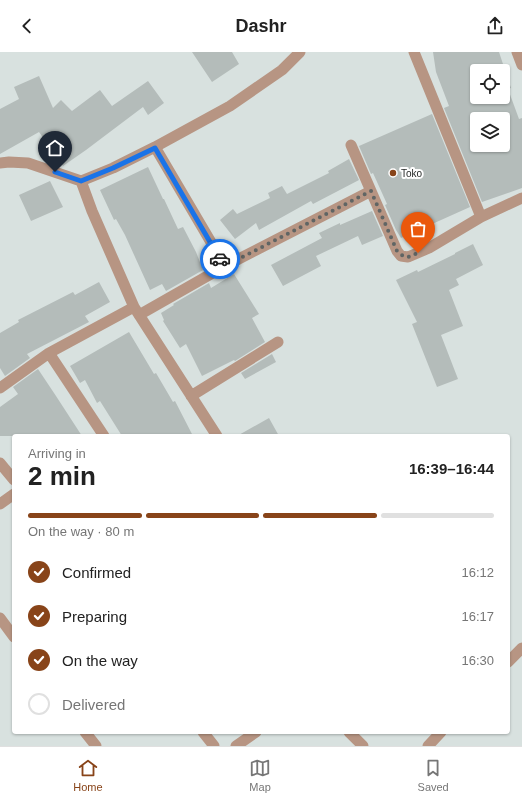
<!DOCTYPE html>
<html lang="en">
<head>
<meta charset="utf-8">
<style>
	body { margin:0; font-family:Arial,sans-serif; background:#f6f6f6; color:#222; height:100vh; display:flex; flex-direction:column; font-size:15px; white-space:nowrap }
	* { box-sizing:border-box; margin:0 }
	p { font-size:13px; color:#767676 }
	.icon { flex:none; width:22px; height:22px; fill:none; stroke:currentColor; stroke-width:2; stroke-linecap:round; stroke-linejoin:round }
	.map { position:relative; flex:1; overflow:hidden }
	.details { position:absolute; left:12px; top:382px; width:498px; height:300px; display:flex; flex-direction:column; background:#fff; border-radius:4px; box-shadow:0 1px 3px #0004 }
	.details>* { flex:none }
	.tools { position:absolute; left:470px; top:12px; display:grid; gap:8px }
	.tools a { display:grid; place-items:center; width:40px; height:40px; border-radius:4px; background:#fff; box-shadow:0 1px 3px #0004; font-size:20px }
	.pin { position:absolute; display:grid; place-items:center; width:34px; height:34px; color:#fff; margin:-41px -17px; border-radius:50% 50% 50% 0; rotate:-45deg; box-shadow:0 0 4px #0007 }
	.pin .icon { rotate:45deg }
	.courier { position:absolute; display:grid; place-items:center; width:40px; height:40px; margin:-20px; border:3px solid #1a73e8; border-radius:50%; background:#fff; color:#222; box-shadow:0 1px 5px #0007 }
	.summary em { font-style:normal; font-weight:800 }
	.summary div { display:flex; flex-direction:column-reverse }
	.summary { display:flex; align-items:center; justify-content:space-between; height:68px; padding:0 16px }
	h1 { font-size:26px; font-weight:800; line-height:30px }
	.bar { display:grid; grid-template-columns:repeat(4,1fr); gap:6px 4px; align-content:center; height:48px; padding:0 16px }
	.bar i { height:5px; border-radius:3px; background:#e0e0e0 }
	.bar .active { background:#884419 }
	.bar p { grid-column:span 4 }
	ol { padding:0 16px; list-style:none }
	li { display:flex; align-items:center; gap:12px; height:44px }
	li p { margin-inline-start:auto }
	li .icon { padding:4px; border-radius:50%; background:#884419; color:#fff; stroke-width:4 }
	li:last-child { color:#767676 }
	li i { width:22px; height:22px; border:2px solid #e0e0e0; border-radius:50% }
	header { display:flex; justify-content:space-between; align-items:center; height:52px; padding:0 16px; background:#fff; font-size:18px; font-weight:800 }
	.tabs { display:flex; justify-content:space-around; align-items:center; height:56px; border-top:1px solid #e0e0e0; background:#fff; font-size:11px; color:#767676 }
	.tabs a { display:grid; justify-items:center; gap:2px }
	.tabs .active { color:#884419 }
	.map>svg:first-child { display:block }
</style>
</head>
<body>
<header><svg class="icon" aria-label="back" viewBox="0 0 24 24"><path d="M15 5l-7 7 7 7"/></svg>Dashr<svg class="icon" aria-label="share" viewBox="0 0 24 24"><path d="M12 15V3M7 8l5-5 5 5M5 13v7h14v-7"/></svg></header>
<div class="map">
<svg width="522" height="694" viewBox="0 0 522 694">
	<rect width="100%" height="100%" fill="#d8e1df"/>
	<path fill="#b4bcba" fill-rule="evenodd" d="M192 0H232L239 12 212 30Z
		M433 0H499L511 36 508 37 519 67 522 66V136L482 150 444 56 449 54 436 20ZM477 19H503V45H477ZM477 67H503V93H477Z
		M39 24 53 56 61 48 72 59 100 38 112 54 148 29 164 51 148 63 143 55 86 98 63 114 39 80 0 102V57L19 47 14 35Z
		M432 62 470 155 401 186 396 178 385 153 387 152 373 121 371 122 359 94Z
		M349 107 359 128 313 152 311 149 259 178 256 171 235 187 220 168 233 157 237 162 270 146 268 141 282 134 287 142 329 121 328 119Z
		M148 115 163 147H164L178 177 183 175 196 200 203 218 166 239 162 232 150 238 125 183 116 167 114 168 100 138Z
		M50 129 63 155 31 169 19 143Z
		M372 159 383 184 362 193 358 184 316 204 321 214 283 234 271 213 322 186 319 181 340 171V173Z
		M473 192 483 213 456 227 459 233 449 238 463 274 441 283 458 327 437 335 412 272 417 270 396 228 417 218 418 220 455 202V201Z
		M234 222 259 262 252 266 265 290 235 309 234 308 202 324 186 292 180 296 163 269 164 268 161 261 174 253 173 252 209 231 211 236Z
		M99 230 110 250 85 264 89 270 27 302 30 306 5 324 0 316V281L19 270 18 268 73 240 75 243Z
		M129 280 154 322 156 321 173 350 175 349 193 384H122L100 349 97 351 85 328 80 331 70 314Z
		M272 302 276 310 245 327 241 321Z
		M38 317 56 344 82 384H0V355L18 342 13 335Z
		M269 366 279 384H237Z"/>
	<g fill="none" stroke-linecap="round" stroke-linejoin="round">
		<path stroke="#b79583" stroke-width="11" d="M414 0 481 165
			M517 0 522 13
			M351 93 397 199 401 204 408 205 429 196 481 165 522 146
			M155 95 225 214
			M0 111 9 110 28 111 81 129 113 116 155 95 230 54 282 18 300 0
			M81 129 92 159 134 255 217 384
			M139 263 225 214 371 139
			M49 301 104 384
			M0 336 49 301 134 255
			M191 344 278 290
			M0 411 14 428
			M0 452 14 442
			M0 566 14 585
			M508 610 522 596
			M85 680 96 694
			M203 680 214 694
			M349 680 363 694
			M236 694 256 680
			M428 694 441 680"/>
	</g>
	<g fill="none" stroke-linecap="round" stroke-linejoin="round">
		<path stroke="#606564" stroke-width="4" stroke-dasharray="0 7.2" d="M220 207 225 214 371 139 397 199C406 208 408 205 418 201"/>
		<path stroke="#1a73e8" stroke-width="5" d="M55 120 81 129 113 116 155 96 220 207"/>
	</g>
	<circle fill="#884419" stroke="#fff" stroke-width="1.5" cx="393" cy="121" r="4"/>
	<g text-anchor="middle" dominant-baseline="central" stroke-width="4" stroke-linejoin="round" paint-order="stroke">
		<g font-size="10" fill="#1f2221" stroke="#fff" text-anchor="start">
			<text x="401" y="121">Toko</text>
		</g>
	</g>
</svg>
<div class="tools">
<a><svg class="icon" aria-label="locate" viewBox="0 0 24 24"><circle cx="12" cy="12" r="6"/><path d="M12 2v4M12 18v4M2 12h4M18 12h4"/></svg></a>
<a><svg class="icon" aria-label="layers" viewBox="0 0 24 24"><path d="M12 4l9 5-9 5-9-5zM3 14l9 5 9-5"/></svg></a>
</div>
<div class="pin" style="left:418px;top:201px;background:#ea580c"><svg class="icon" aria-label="bag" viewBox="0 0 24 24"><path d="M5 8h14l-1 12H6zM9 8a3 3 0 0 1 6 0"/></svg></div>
<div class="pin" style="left:55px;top:120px;background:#1f2937"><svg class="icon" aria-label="home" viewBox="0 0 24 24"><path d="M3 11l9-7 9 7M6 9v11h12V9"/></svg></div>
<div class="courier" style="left:220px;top:207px"><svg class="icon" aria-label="car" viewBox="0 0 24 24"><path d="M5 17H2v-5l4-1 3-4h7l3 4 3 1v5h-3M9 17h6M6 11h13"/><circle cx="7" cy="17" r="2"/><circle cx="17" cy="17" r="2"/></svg></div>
<section class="details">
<div class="summary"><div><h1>2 min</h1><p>Arriving in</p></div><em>16:39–16:44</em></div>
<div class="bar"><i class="active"></i><i class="active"></i><i class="active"></i><i></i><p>On the way · 80 m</p></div>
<ol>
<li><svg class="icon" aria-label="check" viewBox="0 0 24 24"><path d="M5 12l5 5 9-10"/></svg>Confirmed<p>16:12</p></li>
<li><svg class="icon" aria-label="check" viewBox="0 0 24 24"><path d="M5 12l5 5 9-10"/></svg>Preparing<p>16:17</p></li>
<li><svg class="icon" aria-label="check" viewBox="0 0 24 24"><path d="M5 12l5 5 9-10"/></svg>On the way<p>16:30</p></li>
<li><i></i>Delivered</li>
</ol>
</section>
</div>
<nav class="tabs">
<a class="active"><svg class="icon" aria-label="home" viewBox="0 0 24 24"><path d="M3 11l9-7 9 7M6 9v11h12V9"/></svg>Home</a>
<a><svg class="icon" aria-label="map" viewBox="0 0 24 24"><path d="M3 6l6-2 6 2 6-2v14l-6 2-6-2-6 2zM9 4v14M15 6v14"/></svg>Map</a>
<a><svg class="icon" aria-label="saved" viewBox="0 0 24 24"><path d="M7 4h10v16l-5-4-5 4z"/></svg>Saved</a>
</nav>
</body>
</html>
